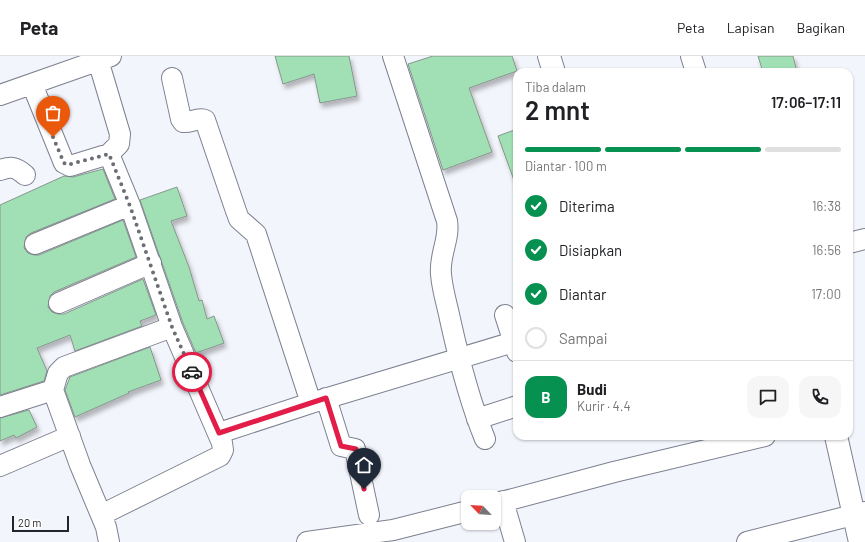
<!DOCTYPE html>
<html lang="id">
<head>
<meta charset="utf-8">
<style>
	body { margin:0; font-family:Barlow,sans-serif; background:#f6f6f6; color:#202124; height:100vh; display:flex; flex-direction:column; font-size:15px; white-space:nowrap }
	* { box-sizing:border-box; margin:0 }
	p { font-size:13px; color:#757577 }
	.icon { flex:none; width:22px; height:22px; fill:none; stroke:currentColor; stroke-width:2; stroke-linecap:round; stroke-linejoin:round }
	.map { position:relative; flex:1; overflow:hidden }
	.side { position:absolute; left:513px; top:12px; width:340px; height:372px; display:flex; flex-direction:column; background:#fff; border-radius:12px; box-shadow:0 1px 3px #0004 }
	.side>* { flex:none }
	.needle { width:26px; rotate:295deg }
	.controls { position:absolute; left:461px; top:434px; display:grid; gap:8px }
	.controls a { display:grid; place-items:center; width:40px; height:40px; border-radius:8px; background:#fff; box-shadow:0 1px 3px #0004; font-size:20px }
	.scale { position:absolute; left:12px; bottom:10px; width:57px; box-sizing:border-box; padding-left:4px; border:2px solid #24252c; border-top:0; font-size:11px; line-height:14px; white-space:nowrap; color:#24252c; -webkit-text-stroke:3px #fff; paint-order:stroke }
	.pin { position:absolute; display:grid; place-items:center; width:34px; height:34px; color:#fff; margin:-41px -17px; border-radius:50% 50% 50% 0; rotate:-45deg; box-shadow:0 0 4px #0007 }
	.pin .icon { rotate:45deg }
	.courier { position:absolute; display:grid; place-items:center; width:40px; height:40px; margin:-20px; border:3px solid #e11d48; border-radius:50%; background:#fff; color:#222; box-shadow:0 1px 5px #0007 }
	.overview em { font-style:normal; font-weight:600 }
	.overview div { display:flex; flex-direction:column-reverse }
	.overview { display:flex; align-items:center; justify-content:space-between; height:68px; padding:0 12px }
	h1 { font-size:26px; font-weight:600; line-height:30px }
	.bar { display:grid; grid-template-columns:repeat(4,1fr); gap:6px 4px; align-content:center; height:48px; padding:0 12px }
	.bar i { height:5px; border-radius:3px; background:#e0e0e0 }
	.bar .on { background:#069150 }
	.bar p { grid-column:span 4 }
	.line { display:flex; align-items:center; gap:10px; padding:0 12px; border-top:1px solid #e0e0e0 }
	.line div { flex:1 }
	.round { display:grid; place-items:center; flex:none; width:42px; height:42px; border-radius:12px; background:#f6f6f6 }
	ol { padding:0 12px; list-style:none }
	li { display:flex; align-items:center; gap:12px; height:44px }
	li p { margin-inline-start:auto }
	li .icon { padding:4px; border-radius:50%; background:#069150; color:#fff; stroke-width:4 }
	li:last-child { color:#757577 }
	li i { width:22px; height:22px; border:2px solid #e0e0e0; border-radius:50% }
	header { display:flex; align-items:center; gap:24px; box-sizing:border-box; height:56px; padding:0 20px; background:#fff; border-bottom:1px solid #e0e0e0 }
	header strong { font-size:19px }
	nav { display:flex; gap:22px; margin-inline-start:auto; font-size:14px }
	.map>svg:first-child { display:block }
</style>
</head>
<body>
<header>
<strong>Peta</strong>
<nav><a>Peta</a><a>Lapisan</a><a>Bagikan</a></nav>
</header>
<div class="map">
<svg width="865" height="486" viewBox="0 0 865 486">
	<defs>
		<filter id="shadow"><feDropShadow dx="2.5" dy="4.5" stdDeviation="2" flood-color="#0004"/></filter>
	</defs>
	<rect width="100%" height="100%" fill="#f3f5fc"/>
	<path fill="#a1e0b5" stroke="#86968b" filter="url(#shadow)" d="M275 0H349L357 40 320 47 314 18 283 28Z
		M433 0H512L517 15 469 32 492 96 443 114 408 8Z
		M758 0H793L797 16H763Z
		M517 73V126L515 127 498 80Z
		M103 113 115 143 31 177 26 181 24 192 28 197 34 199H39L123 164 136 201 54 236 50 240 48 251 52 256 58 258H64L143 223 156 259 140 265 142 270 75 295 70 279 37 292 47 315 44 325 0 339V149L64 120 73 121Z
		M177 131 187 160 171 165 189 211 199 245 202 244 207 263 214 260 224 287 196 297 183 267 140 144Z
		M150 291 161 324 128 336 129 337 75 361 65 334 70 321Z
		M29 354 37 371 16 382 14 379 0 385V362Z"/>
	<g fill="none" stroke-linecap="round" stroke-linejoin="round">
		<g stroke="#7d8090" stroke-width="22">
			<path id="minor" d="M393 0 447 165C450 183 439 199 441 218 442 233 447 248 450 263 459 304 469 344 485 383
				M691 0 696 16
				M98 4 120 78 119 88 109 98
				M172 22 181 63 183 66C191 67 198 61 205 64L236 155 239 163 256 178 311 347
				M32 28 64 107 70 110 109 98 130 149 172 271 222 387 223 394 220 400 101 459
				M0 39 111 0
				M0 114C11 110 16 111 25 119
				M849 187 865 183
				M35 188 130 149
				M59 247 151 207
				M505 259 517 296
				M53 334 80 409 106 471 109 486
				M326 342 341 390 355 393 369 459
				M0 351 53 334 58 317 64 311 172 271
				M477 363 517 350
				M219 377 311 347 517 285
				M0 410 70 380
				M503 445 515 486
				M494 448 614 416 765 380
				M307 486 393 474 468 455
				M747 486 865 456"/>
		</g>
		<g stroke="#7d8090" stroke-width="24">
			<path id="tertiary" d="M549 0 554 16
				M836 380 860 486"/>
		</g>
		<use href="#minor" stroke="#fff" stroke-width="20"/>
		<use href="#tertiary" stroke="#fff" stroke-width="22"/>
	</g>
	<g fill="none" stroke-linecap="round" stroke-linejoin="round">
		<path stroke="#6c6e75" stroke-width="4" stroke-dasharray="0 7.2" d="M53 81 64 107 67 109 109 98 130 150 172 271 192 316"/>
		<path stroke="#e11d48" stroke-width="5" d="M192 316 219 377 326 342 341 390 356 393 364 433"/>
	</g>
</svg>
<div class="controls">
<a><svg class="needle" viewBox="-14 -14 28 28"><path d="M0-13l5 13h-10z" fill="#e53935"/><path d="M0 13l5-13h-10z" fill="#757577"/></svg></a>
</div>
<div class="scale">20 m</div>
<div class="pin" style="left:53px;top:81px;background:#ea580c"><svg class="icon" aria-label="bag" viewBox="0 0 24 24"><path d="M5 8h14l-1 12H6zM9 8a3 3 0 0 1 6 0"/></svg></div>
<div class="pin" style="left:364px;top:433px;background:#1f2937"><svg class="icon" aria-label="home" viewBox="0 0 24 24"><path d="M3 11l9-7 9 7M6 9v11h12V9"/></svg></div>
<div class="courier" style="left:192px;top:316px"><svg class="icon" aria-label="car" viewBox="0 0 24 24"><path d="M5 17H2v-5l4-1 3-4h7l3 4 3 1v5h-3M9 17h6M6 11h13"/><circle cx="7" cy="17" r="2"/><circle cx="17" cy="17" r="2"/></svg></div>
<section class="side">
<div class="overview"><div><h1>2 mnt</h1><p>Tiba dalam</p></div><em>17:06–17:11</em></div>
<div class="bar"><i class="on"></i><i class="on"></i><i class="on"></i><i></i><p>Diantar · 100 m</p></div>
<ol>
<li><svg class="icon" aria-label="check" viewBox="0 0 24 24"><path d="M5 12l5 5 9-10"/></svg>Diterima<p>16:38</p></li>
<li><svg class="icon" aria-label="check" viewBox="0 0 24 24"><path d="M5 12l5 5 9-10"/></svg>Disiapkan<p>16:56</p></li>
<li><svg class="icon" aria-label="check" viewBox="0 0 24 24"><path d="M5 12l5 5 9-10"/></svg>Diantar<p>17:00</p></li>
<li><i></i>Sampai</li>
</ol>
<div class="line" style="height:72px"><b class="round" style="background:#069150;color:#fff">B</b><div><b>Budi</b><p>Kurir · 4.4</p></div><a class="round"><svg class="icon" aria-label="chat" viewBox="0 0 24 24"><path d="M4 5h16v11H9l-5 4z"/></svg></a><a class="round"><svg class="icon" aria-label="phone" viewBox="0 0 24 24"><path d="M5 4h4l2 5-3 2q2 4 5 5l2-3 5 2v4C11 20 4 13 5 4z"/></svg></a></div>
</section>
</div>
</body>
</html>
